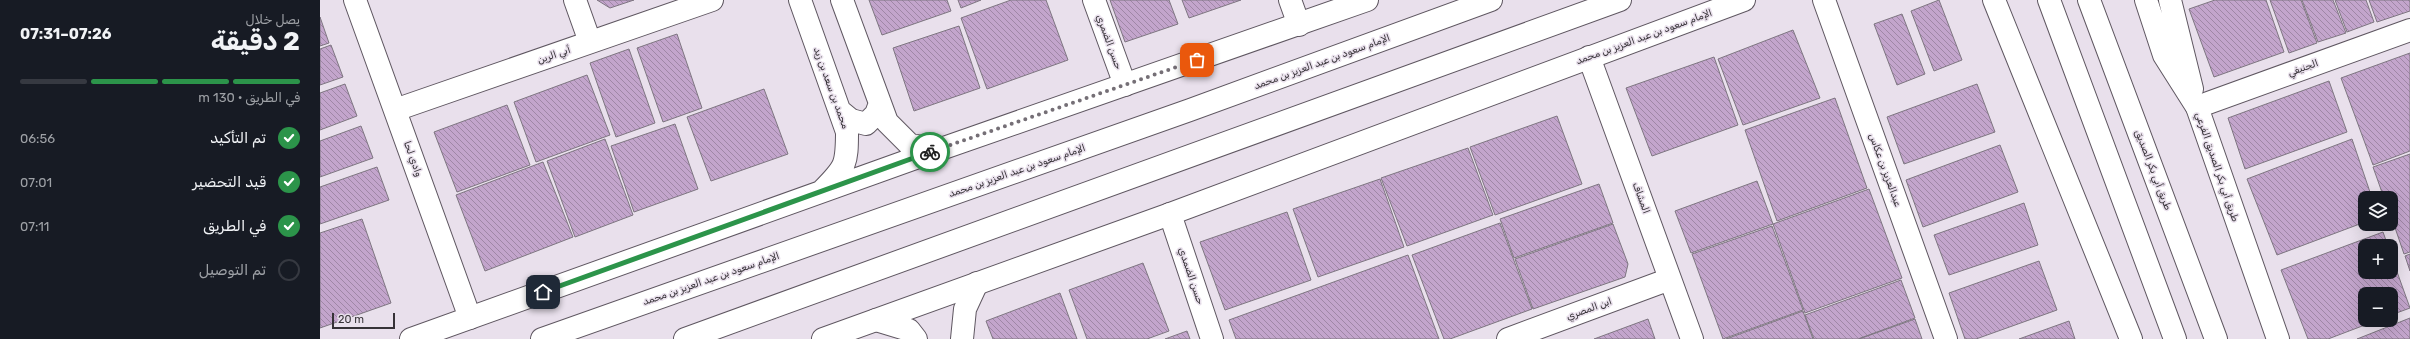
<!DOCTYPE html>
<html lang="ar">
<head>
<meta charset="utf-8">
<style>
	body { margin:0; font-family:Rubik,Cairo,sans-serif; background:#242831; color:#f1f3f6; direction:rtl; height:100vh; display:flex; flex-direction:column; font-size:15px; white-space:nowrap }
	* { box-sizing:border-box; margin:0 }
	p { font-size:13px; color:#9ea1a6 }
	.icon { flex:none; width:22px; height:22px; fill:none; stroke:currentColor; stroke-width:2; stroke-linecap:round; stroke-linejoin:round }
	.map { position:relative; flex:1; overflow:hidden; direction:ltr }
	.details { display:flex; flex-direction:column; background:#171b24; width:320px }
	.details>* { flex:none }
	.fabs { position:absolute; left:2038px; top:191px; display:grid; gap:8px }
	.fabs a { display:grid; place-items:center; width:40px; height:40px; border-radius:8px; background:#171b24; box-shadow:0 4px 16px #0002; font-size:20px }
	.scale { position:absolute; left:12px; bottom:10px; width:63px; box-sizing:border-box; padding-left:4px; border:2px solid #363237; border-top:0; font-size:11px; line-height:14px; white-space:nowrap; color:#363237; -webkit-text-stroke:3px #e9e0ec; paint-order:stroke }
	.pin { position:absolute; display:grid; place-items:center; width:34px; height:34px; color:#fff; margin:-17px; border-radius:8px; box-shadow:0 2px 6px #0006 }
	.courier { position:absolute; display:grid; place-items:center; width:40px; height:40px; margin:-20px; border:3px solid #2c944a; border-radius:50%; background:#fff; color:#222; box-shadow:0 1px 5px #0007 }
	.summary em { font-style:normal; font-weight:700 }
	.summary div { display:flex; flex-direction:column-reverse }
	.summary { display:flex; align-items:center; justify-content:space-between; height:68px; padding:0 20px }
	h1 { font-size:26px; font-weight:700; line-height:30px }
	.bar { display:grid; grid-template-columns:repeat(4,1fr); gap:6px 4px; align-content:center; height:48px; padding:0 20px }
	.bar i { height:5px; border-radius:3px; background:#363941 }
	.bar .active { background:#2c944a }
	.bar p { grid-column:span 4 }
	ol { padding:0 20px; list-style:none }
	li { display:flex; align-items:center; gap:12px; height:44px }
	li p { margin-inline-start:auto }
	li .icon { padding:4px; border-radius:50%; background:#2c944a; color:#fff; stroke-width:4 }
	li:last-child { color:#9ea1a6 }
	li i { width:22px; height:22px; border:2px solid #363941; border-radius:50% }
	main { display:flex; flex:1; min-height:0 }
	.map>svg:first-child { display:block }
</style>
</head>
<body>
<main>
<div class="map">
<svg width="2090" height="339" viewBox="0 0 2090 339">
	<defs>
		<pattern id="building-back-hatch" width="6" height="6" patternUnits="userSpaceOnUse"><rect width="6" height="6" fill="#c3a5cc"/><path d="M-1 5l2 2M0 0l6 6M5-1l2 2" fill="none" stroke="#9f87a6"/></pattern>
	</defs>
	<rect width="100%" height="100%" fill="#e9e0ec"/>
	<path fill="url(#building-back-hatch)" stroke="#7e7681" d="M277 0H314L290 8Z
		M549 0H627L631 11 562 35Z
		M638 0H661L641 8Z
		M691 0H726L748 60 667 89 641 18Z
		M790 0H849L858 24 805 42Z
		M862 0H921L869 18Z
		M1619 0 1642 60 1614 71 1591 11Z
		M1895 0H1946L1964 52 1894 77 1869 9Z
		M1950 0H1981L1997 43 1969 53Z
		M1982 0H2013L2026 33 1998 42Z
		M2015 0H2046L2054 22 2027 32Z
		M2049 0H2090V11L2057 22Z
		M1582 14 1605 74 1577 85 1554 24Z
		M0 17 9 43 0 46Z
		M639 26 660 88 594 111 573 48Z
		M1473 30 1500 98 1423 125 1398 59Z
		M357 34 382 108 343 122 317 48Z
		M11 45 23 77 0 85V49Z
		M309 49 335 123 296 137 270 63Z
		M2090 53V151L2053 165 2021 78Z
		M1394 57 1418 125 1332 156 1306 88Z
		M267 75 290 135 216 162 194 102Z
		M2009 81 2027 132 1925 169 1908 118Z
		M25 84 37 116 0 130V93Z
		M1657 84 1675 132 1584 164 1567 117Z
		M444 89 468 154 391 181 367 117Z
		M1515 98 1547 188 1457 221 1425 130Z
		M187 105 210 165 137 192 114 132Z
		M1237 116 1262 184 1175 215 1150 147Z
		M355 124 378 189 314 212 291 146Z
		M41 126 53 158 0 177V141Z
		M285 139 313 215 255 237 227 161Z
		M2032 139 2052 198H2045V222L1957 255 1927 179Z
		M1680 145 1698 192 1603 227 1586 180Z
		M1148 148 1173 215 1087 246 1061 178Z
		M2090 154V252L2084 254 2071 216V198H2064L2053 167Z
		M223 162 253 237 165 271 136 195Z
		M57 167 69 200 0 224V187Z
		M1060 179 1084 247 998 277 973 209Z
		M1437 181 1453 224 1371 253 1355 211Z
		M1279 184 1293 223 1194 258 1180 219Z
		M1549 189 1582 278 1485 313 1453 224Z
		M1704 203 1718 245 1629 275 1614 235Z
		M967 212 991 280 905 310 880 242Z
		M42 219 71 303 0 328V233Z
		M1180 223 1212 309 1130 339H1124L1092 255Z
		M1293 224 1308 264 1305 277 1213 309 1195 259Z
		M1452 226 1483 310 1403 339 1372 254Z
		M2063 232 2068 246H2045V272H2071V255L2090 308 2071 315V294H2045V320H2058L2008 339H1988L1961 270Z
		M2090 254V271L2085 256Z
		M1088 255 1119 339H916L909 320Z
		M1719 261 1737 310 1656 339H1645L1629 293Z
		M823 263 849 331 827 339H767L749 290Z
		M1581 280 1595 318 1538 339H1494L1485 315Z
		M740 293 757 339H673L666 321Z
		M1483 311 1493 339H1406Z
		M2090 318V339H2037Z
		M1328 319 1335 339H1274Z
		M1595 319 1602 339H1539Z
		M1749 321 1755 339H1699Z
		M867 331 870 339H845Z"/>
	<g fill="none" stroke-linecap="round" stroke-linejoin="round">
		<g stroke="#5f5761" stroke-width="24">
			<path id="minor" d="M35 0 150 318
				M255 0 270 42
				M774 0 805 85
				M970 0 979 25
				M1504 0 1626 339
				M1269 57 1372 339
				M1877 107 2090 30
				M75 110 392 0
				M850 214 892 339
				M556 320 589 330 596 339
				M642 339 645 309 657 283
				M1188 339 1350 279"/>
		</g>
		<g stroke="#5f5761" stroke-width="24">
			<path id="tertiary" d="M480 0 527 132C527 164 526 167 503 190
				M522 0 567 122 590 145 617 149
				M1674 0 1811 339
				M1826 0 1844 55 1877 107 1958 339
				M1850 0 1872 89
				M520 111 531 120 546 124 556 114 560 103
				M91 339 618 150 1047 0
				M503 339 850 214 1424 0"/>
		</g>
		<g stroke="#5f5761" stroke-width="24">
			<path id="primary" d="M1729 0 1855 339
				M1769 0 1896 339
				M222 339 870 110 1171 0
				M365 339 1300 0"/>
		</g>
		<use href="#minor" stroke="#fff" stroke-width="22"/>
		<use href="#tertiary" stroke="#fff" stroke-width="22"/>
		<use href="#primary" stroke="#fff" stroke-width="22"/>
	</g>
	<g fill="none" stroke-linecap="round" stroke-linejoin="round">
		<path stroke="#756f76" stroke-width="4" stroke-dasharray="0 7.2" d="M610 152 877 60"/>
		<path stroke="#2c944a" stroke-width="5" d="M223 292 610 152"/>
	</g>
	<g text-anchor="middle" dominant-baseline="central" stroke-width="3" stroke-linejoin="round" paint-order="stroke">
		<g font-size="10" fill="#363237" stroke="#e9e0ec">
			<text transform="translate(1324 37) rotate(-20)">الإمام سعود بن عبد العزيز بن محمد</text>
			<text transform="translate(789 42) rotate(70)">حسن الضمري</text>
			<text transform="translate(234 55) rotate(-19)">أبي الرين</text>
			<text transform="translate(1002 62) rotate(-20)">الإمام سعود بن عبد العزيز بن محمد</text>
			<text transform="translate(1983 68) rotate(-20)">الجنيفي</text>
			<text transform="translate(511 88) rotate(70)">محمد بن سعد بن زيد</text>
			<text transform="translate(93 159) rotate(70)">وادي لحا</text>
			<text transform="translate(1897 167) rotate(71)">طريق أبي بكر الصديق الفرعي</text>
			<text transform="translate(1565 170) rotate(70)">عبدالعزيز بن عكاس</text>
			<text transform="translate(1833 170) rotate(69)">طريق أبي بكر الصديق</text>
			<text transform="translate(697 171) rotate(-19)">الإمام سعود بن عبد العزيز بن محمد</text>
			<text transform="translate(1321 198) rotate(70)">المشاف</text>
			<text transform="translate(871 276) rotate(71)">حسن الضمدي</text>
			<text transform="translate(391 279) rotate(-19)">الإمام سعود بن عبد العزيز بن محمد</text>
			<text transform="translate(1269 309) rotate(-20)">ابن المصري</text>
		</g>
	</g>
</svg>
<div class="fabs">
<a><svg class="icon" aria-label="layers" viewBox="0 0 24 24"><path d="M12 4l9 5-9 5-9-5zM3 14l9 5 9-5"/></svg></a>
<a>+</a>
<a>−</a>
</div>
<div class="scale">20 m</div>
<div class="pin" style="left:877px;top:60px;background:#ea580c"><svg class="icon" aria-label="bag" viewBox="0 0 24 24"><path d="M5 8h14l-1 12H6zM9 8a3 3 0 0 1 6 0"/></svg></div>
<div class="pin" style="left:223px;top:292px;background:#1f2937"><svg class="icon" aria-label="home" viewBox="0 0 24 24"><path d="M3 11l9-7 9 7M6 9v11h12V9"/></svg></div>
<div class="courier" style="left:610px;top:152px"><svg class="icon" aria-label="bike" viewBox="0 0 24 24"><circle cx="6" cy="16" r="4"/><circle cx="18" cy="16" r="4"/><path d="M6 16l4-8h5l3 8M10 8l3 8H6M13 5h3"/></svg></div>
</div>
<section class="details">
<div class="summary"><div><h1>2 دقيقة</h1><p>يصل خلال</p></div><em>07:26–07:31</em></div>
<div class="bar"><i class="active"></i><i class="active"></i><i class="active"></i><i></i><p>في الطريق · 130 m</p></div>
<ol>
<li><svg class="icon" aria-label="check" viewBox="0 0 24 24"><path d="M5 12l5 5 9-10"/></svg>تم التأكيد<p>06:56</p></li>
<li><svg class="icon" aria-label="check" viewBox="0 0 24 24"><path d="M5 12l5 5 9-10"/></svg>قيد التحضير<p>07:01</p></li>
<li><svg class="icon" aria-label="check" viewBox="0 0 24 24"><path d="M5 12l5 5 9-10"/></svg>في الطريق<p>07:11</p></li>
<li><i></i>تم التوصيل</li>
</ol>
</section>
</main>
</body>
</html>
